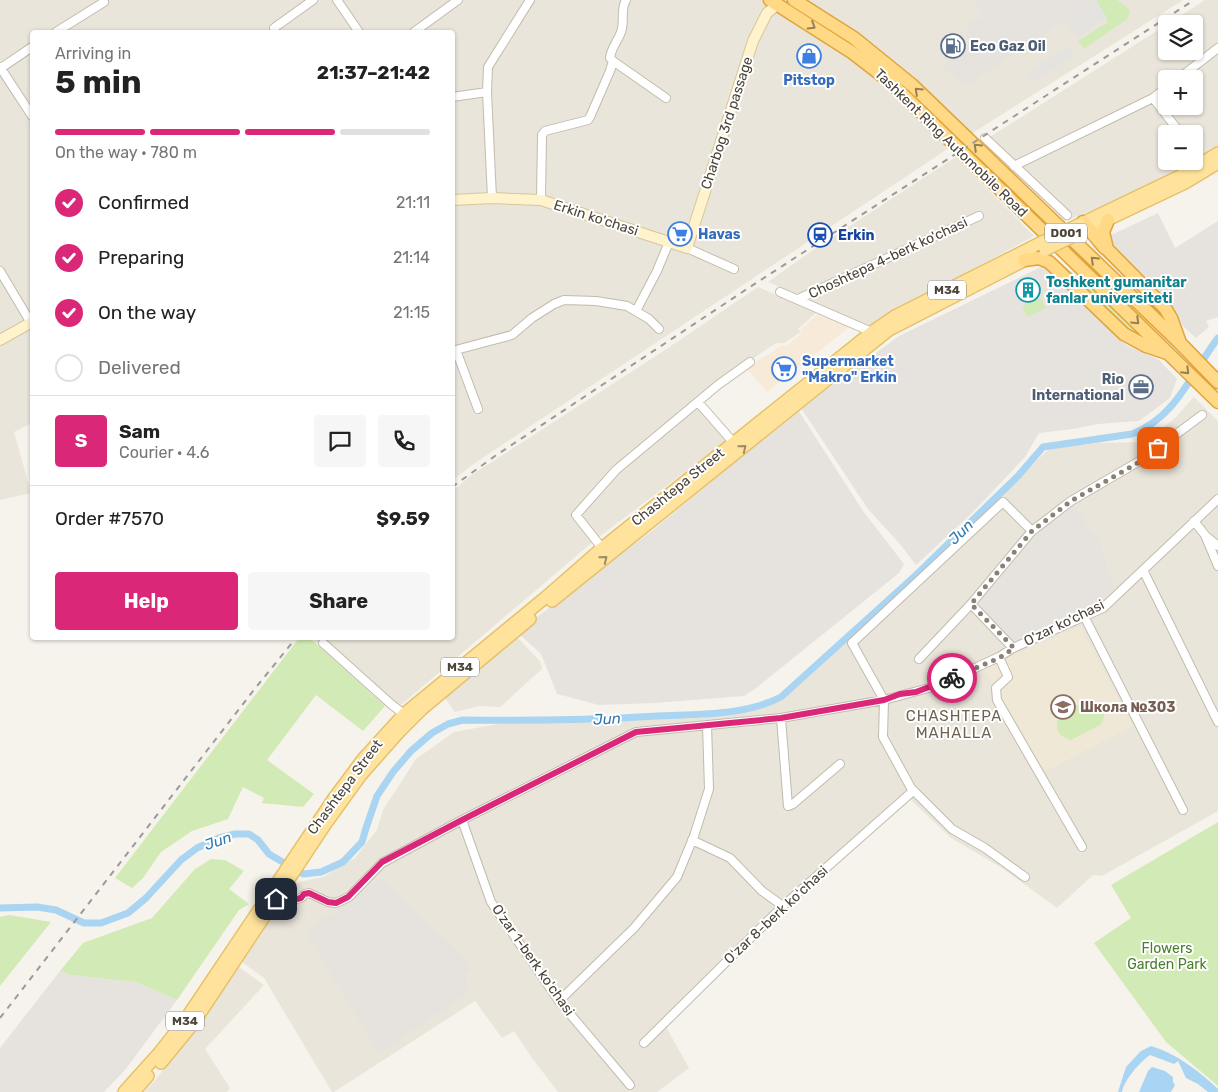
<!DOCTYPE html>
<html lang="en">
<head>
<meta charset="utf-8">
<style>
	body { margin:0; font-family:Rubik,sans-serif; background:#f6f6f6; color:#222; height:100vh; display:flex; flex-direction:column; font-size:19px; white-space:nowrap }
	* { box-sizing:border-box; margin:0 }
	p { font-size:16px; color:#767676 }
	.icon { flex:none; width:28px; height:28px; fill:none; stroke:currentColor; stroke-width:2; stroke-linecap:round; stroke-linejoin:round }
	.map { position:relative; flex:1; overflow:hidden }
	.details { position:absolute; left:30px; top:30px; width:425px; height:610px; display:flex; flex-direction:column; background:#fff; border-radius:5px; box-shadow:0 1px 4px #0004 }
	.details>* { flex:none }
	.fabs { position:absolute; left:1158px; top:15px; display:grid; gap:10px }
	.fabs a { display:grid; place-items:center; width:45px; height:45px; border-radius:5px; background:#fff; box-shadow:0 1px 4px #0004; font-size:25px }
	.pin { position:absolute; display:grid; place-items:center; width:42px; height:42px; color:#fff; margin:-21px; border-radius:10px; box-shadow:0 2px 8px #0006 }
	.courier { position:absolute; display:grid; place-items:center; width:50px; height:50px; margin:-25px; border:4px solid #db2777; border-radius:50%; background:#fff; color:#222; box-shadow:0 1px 6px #0007 }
	.head em { font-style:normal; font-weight:700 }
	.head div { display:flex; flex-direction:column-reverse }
	.head { display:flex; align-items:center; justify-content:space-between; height:85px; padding:0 25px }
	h1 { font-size:32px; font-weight:700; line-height:38px }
	.bar { display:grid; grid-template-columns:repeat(4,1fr); gap:8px 5px; align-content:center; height:60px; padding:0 25px }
	.bar i { height:6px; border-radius:4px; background:#e0e0e0 }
	.bar .active { background:#db2777 }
	.bar p { grid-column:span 4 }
	.line { display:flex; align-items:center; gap:12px; padding:0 25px; border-top:1px solid #e0e0e0 }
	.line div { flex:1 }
	.round { display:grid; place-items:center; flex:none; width:52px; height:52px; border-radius:5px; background:#f6f6f6 }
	ol { padding:0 25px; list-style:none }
	li { display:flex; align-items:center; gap:15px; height:55px }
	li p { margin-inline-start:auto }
	li .icon { padding:5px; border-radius:50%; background:#db2777; color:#fff; stroke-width:4 }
	li:last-child { color:#767676 }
	li i { width:28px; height:28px; border:2px solid #e0e0e0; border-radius:50% }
	.cta { display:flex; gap:10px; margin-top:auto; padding:10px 25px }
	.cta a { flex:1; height:58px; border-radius:5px; background:#db2777; color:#fff; font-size:20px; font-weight:700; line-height:58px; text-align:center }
	.cta a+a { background:#f6f6f6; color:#222 }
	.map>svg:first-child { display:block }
</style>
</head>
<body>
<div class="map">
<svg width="1218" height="1092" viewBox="0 0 1218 1092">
	<rect width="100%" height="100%" fill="#f6f3ec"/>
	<path fill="#eae5da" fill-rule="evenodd" d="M0 0H1183L949 148 472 465 453 480 452 32H32V423L14 432 31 493 0 500Z
		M1205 0H1218V152L1173 178 1065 221 982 142 1166 25V51H1194V24H1168ZM1166 79H1194V106H1166ZM1166 134H1194V161H1166Z
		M956 157 1034 236 868 326 768 282 813 250Z
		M758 287 817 312 798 329 801 332 784 343H776L724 378 696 399 731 437 595 540 395 710 312 638H452L453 491 470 476 662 352Z
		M1194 397 1218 421V811L1102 876 1093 875 1057 908 1002 868 951 838 911 800 817 878 666 1027 689 1068 657 1092H558L532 1058 514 1031 502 1038 475 1001 334 1092H332L264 978 242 962 294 883 323 877 355 858 377 830 383 810 416 759 454 732 498 724 723 716 777 702 1050 448 1098 443 1146 442 1174 419Z
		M518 638 540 661 542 669 500 707 479 706 455 712 444 697Z
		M239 967 264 985 205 1049 230 1088 227 1092H144L158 1077Z"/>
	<path fill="#f7ead8" d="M823 312 852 325 767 392 746 368 783 345 785 347 802 333 801 329 819 313Z"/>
	<path fill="#e6e2dd" d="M973 0H1092L1054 28 965 86 942 67 972 43 966 37 968 25 983 16Z
		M1158 213 1175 248 1218 221V317L1206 321 1209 327 1196 338 1183 326 1164 297 1112 246 1111 235Z
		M1045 265 1126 345 1159 360 1177 379 1170 398 1139 421 1098 424 1073 429 1039 433 1025 457 971 514 916 565 900 544 868 509 801 408 899 336Z
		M798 410 863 511 904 564 899 573 755 689 744 696 655 703 599 705 557 694 541 654 517 632 652 531Z
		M1073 507 1078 511 1100 544 1114 589 1101 600 1013 643 980 608 981 600 1044 527Z
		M381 878 463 956 470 972 464 975 469 992 379 1053 306 932Z
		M60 971 71 975 135 982 177 1000 125 1070 104 1092H0V1048Z"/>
	<path fill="#efe8d6" d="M1080 626 1133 726 1044 772 1015 727 984 668Z"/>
	<path fill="#d2eab5" d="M1096 0H1117L1130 10 1127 19 1084 49 1078 41 1108 22Z
		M1089 239 1162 310 1168 320 1094 248Z
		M1057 260 1116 310 1147 341 1127 328 1063 268Z
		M1040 297 1046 308 1027 317 1022 306Z
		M299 638H310L385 706 363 731 316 695 267 760 314 794 303 807 262 803 264 798 243 787 228 819 192 831 161 852 143 878 132 888 115 878Z
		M1089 700C1103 701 1109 714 1100 725L1071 740C1056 735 1055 728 1059 714Z
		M1218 822V1086L1166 1042 1094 943 1131 918 1111 885Z
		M211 859 225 860 244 871 229 889 249 904 239 910 177 1000 135 982 71 975 60 971 83 943 152 918 195 869Z
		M9 915 51 922 0 986V917Z"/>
	<path fill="#e5e3e0" d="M1093 0H1096L1107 18 1078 37 1065 20Z
		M1069 46 1074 56 1033 82 1026 73Z"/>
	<path fill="#a9d4f2" d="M1151 1046C1177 1054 1198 1070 1218 1089V1092H1208L1198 1084 1186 1078 1178 1061 1174 1064 1150 1055C1140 1062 1124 1080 1122 1092H1118L1126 1067 1141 1051Z
		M1152 1067 1165 1071 1173 1077V1082L1175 1085 1171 1092H1139L1148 1071Z"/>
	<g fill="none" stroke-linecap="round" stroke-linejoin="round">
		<path stroke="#a9d4f2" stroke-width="7" d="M0 908 37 907 56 910 84 923H101L128 913 146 898 181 860 197 848 219 838 235 834H249L258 840 269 854 303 874 321 872 343 862 362 842 366 828 377 796 393 772 411 751 432 733 448 724 463 720C528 721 592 720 657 716 698 714 744 716 781 697L916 575 1018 476 1043 447 1132 434C1176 418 1192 372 1218 338"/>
		<g stroke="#c2bbae" stroke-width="10">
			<path id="minor" d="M337 0 359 32
				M274 28 313 0
				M56 32 104 2 103 0
				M414 32 458 0
				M613 61 666 98
				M0 67 32 116
				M1 68 32 47
				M1178 79 1218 48
				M452 97 487 92
				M1153 98 1181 134
				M985 138 1067 215
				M1194 150 1204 163
				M1014 166 1153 98 1166 88
				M492 198 487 92 488 67 530 0
				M541 200 542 135 545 131 588 120 590 117 610 71 613 61 610 58C611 48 618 41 621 32 625 21 620 10 626 0
				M687 248 734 269
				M0 271 31 323
				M780 292 874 333
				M798 299 979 216
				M636 311 657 271 669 242
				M453 350H456L478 409
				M452 351 512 335 532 318 554 304 564 300 596 301 627 306 649 319 659 329
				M698 402 733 442
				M1194 521 1205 535 1218 566
				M1206 536 1218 546
				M602 548 576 515 616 470 718 385 750 362
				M1143 570 1218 722
				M971 604 1013 648
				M1084 616 1183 810
				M323 643 392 705 404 714
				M999 657 1008 677 996 688 997 700 1082 847
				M919 659 971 604 1032 531 1071 501 1143 459 1202 415
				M781 718 788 806 793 804 840 764
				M462 820 491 902 559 1001 630 1085
				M692 840 730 858 762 891 783 906
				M1025 877 985 848 952 829 911 788 883 737 884 700 852 643 1003 502 1032 531
				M276 899 288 901 301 898 305 894 309 893 328 902 336 903 349 897 382 863 462 820 636 732 781 718 884 700 936 686 999 657 1013 648 1103 608 1218 499
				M559 1001 634 928 677 877 694 836 709 789 707 725
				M644 1043 783 906 913 791"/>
		</g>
		<g stroke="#d6c79b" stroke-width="12">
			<path id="secondary" d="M452 200 492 198 541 200 687 248 753 41 767 13 778 4
				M0 340 32 322"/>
		</g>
		<g stroke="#e6c16a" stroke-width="14">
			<path id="primary" d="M1080 224 1180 176 1218 153
				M1084 231 1185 183 1218 163
				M552 601 889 330 1033 256
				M161 1063 193 1024 325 825 361 775 399 732 422 709 530 619
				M124 1092 159 1053 185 1020 334 798 363 759 404 714 546 597 602 548 873 331 895 316 1040 243
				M134 1092 148 1076"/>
		</g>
		<g stroke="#e0a43c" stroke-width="15">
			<path id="trunk" d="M770 0 853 53 888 80 1218 402
				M794 0 854 38 912 85 1179 342 1218 382
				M1108 220 1103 232 1107 249 1165 308 1171 318 1179 340
				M1083 222 1105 248
				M1024 260 1039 258 1049 262 1124 334 1146 346 1167 353"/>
		</g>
		<use href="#minor" stroke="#fff" stroke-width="8"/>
		<use href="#secondary" stroke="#fff3cd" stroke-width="10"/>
		<use href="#primary" stroke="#ffe39c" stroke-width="11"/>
		<use href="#trunk" stroke="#ffd985" stroke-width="12"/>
		<path stroke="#9a9a9a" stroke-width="2" stroke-dasharray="6 6" stroke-linecap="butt" d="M452 487 495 456 756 283 1194 0
			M0 1018 253 691 296 638"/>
		<g stroke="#e6c16a" stroke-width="14" stroke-linecap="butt">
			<path id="primary-bridge" d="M1040 243 1080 224
				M1045 250 1084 231"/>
		</g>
		<use href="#primary-bridge" stroke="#ffe39c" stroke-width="11"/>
	</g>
	<defs><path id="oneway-chevron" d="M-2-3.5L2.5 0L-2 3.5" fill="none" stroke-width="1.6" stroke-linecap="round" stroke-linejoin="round" transform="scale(1.25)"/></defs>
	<g stroke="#938057">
		<use href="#oneway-chevron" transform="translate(812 26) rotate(32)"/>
		<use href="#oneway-chevron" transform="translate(918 91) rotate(-137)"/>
		<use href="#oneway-chevron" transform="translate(977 147) rotate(-136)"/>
		<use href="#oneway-chevron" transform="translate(1094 260) rotate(-136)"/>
		<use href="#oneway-chevron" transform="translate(1136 321) rotate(44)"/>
		<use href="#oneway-chevron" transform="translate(1186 371) rotate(45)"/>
	</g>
	<g stroke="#9c8c66">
		<use href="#oneway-chevron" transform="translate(743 448) rotate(-39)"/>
		<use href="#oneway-chevron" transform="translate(604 559) rotate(-39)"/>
	</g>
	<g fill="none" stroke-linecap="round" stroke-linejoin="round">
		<path stroke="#878178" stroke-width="5" stroke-dasharray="0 9" d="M952 678 999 658 1014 648 971 604 1032 531 1071 501 1143 460 1158 448"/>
		<path stroke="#db2777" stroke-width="6" d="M276 899 288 901 301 898 304 894 309 893 328 902 336 903 348 897 382 862 462 820 636 732 781 718 884 700 900 694 916 692 952 678"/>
	</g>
	<defs>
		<g id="fuel-ring" transform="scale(1.25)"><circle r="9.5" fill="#fff" stroke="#5c6f8a" stroke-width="1.5"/><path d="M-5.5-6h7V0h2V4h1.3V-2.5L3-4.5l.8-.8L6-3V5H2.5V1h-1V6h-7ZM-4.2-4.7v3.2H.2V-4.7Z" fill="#5c6f8a"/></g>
		<g id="shop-ring" transform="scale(1.25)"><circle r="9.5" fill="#fff" stroke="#3f7fe0" stroke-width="1.5"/><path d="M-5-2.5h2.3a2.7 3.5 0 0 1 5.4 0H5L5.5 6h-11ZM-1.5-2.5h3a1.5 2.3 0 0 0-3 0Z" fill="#3f7fe0"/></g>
		<g id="supermarket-ring" transform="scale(1.25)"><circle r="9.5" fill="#fff" stroke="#3f7fe0" stroke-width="1.5"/><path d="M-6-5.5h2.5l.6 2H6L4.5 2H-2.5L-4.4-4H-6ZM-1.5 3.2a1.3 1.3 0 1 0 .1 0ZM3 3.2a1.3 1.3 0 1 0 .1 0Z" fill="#3f7fe0"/></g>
		<g id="station-ring" transform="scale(1.25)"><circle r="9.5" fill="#fff" stroke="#1a4fb4" stroke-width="1.5"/><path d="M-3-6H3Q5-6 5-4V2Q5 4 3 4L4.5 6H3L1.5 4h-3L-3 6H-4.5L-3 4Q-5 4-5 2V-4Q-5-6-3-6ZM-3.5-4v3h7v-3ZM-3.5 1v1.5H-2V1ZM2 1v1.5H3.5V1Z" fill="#1a4fb4"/></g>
		<g id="building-ring" transform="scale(1.25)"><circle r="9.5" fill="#fff" stroke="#0f9aa8" stroke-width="1.5"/><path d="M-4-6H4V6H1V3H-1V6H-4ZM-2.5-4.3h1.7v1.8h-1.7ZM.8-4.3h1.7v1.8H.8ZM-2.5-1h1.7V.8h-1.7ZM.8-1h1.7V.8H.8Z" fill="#0f9aa8"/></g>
		<g id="office-ring" transform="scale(1.25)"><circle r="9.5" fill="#fff" stroke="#5c6f8a" stroke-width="1.5"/><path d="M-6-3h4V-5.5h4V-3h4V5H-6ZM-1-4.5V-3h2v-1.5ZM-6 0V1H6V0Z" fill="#5c6f8a"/></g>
		<g id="school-ring" transform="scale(1.25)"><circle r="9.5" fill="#fff" stroke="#8d6e63" stroke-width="1.5"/><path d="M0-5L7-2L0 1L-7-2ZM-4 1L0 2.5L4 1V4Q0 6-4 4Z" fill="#8d6e63"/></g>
	</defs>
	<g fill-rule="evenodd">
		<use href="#fuel-ring" x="953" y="46"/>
		<use href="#shop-ring" x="809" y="56"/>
		<use href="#supermarket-ring" x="680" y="234"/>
		<use href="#station-ring" x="820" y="235"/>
		<use href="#building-ring" x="1028" y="290"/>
		<use href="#supermarket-ring" x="784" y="369"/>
		<use href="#office-ring" x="1141" y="387"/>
		<use href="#school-ring" x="1063" y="707"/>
	</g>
	<g text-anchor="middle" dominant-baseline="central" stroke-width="4" stroke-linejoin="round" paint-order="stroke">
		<g fill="#fff" stroke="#817c74" stroke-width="1">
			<rect x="1045" y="223.5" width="42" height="19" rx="4"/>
			<rect x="928" y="280.5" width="38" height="19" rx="4"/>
			<rect x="441" y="657.5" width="38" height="19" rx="4"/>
			<rect x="166" y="1011.5" width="38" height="19" rx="4"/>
		</g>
		<g font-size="12" font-weight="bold" fill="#4b4439">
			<text x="1066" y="233">D001</text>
			<text x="947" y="290">M34</text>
			<text x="460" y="667">M34</text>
			<text x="185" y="1021">M34</text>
		</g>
		<g font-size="14" font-weight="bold" fill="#4e5e75" stroke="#fff" text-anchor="start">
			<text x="970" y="46">Eco Gaz Oil</text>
			<text x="1124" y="379" text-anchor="end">Rio<tspan x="1124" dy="16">International</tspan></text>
		</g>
		<g font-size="14" font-weight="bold" fill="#366cbe" stroke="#fff" text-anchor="start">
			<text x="809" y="80" text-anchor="middle">Pitstop</text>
			<text x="698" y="234">Havas</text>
			<text x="802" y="361">Supermarket<tspan x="802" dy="16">"Makro" Erkin</tspan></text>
		</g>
		<g font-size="14" fill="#4b4439" stroke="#fff">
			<text transform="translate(727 123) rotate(-72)">Charbog 3rd passage</text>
			<text transform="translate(951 143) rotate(44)">Tashkent Ring Automobile Road</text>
			<text transform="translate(596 218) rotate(18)">Erkin ko'chasi</text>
			<text transform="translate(888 258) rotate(-25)">Choshtepa 4-berk ko'chasi</text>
			<text transform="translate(678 487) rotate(-39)">Chashtepa Street</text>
			<text transform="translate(1064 623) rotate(-26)">O'zar ko'chasi</text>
			<text transform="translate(345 787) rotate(-53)">Chashtepa Street</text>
			<text transform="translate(776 915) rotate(-43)">Oʻzar 8-berk koʻchasi</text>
			<text transform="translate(533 960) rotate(55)">O'zar 1-berk ko'chasi</text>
		</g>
		<g font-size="14" font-weight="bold" fill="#164399" stroke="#fff" text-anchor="start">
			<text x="838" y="235">Erkin</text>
		</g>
		<g font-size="14" font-weight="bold" fill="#0d838f" stroke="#fff" text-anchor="start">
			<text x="1046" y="282">Toshkent gumanitar<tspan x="1046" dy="16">fanlar universiteti</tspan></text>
		</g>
		<g font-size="14" font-weight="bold" fill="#785e54" stroke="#fff" text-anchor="start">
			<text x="1080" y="707">Школа №303</text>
		</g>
		<g font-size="14" fill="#4a7f2a" stroke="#fff">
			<text x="1167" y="948">Flowers<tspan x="1167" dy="16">Garden Park</tspan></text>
		</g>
		<g font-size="15" font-style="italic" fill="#2e7ab2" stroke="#fff">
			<text transform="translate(961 532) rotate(-44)">Jun</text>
			<text transform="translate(607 719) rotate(-3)">Jun</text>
			<text transform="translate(218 841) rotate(-19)">Jun</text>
		</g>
		<g font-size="15" letter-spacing="1" fill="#6e6250" stroke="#fff">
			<text x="954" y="716">CHASHTEPA<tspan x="954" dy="17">MAHALLA</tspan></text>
		</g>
	</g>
</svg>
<div class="fabs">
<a><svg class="icon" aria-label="layers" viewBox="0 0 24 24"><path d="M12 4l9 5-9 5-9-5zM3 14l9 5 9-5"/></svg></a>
<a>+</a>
<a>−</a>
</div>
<div class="pin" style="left:1158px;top:448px;background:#ea580c"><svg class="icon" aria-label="bag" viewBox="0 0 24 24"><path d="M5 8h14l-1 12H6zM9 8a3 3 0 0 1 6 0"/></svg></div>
<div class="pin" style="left:276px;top:899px;background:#1f2937"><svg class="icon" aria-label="home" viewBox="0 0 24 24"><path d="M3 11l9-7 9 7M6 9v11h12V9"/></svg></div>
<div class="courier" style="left:952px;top:678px"><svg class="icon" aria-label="bike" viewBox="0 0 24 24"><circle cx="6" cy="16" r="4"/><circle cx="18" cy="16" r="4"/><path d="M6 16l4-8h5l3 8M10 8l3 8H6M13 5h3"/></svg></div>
<section class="details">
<div class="head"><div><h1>5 min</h1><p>Arriving in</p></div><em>21:37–21:42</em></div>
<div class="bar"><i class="active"></i><i class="active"></i><i class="active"></i><i></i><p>On the way · 780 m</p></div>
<ol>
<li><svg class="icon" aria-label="check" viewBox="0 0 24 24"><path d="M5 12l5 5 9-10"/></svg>Confirmed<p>21:11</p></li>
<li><svg class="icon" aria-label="check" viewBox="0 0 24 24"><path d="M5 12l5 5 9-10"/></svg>Preparing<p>21:14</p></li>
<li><svg class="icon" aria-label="check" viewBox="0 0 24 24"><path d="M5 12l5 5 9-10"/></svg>On the way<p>21:15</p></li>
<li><i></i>Delivered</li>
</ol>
<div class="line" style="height:90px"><b class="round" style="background:#db2777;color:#fff">S</b><div><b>Sam</b><p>Courier · 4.6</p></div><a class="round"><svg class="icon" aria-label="chat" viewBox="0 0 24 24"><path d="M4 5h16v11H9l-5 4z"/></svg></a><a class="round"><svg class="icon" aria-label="phone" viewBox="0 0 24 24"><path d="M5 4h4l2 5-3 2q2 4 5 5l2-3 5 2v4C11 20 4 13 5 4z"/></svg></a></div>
<div class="line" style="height:65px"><div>Order #7570</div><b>$9.59</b></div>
<div class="cta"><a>Help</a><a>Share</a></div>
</section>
</div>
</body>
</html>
